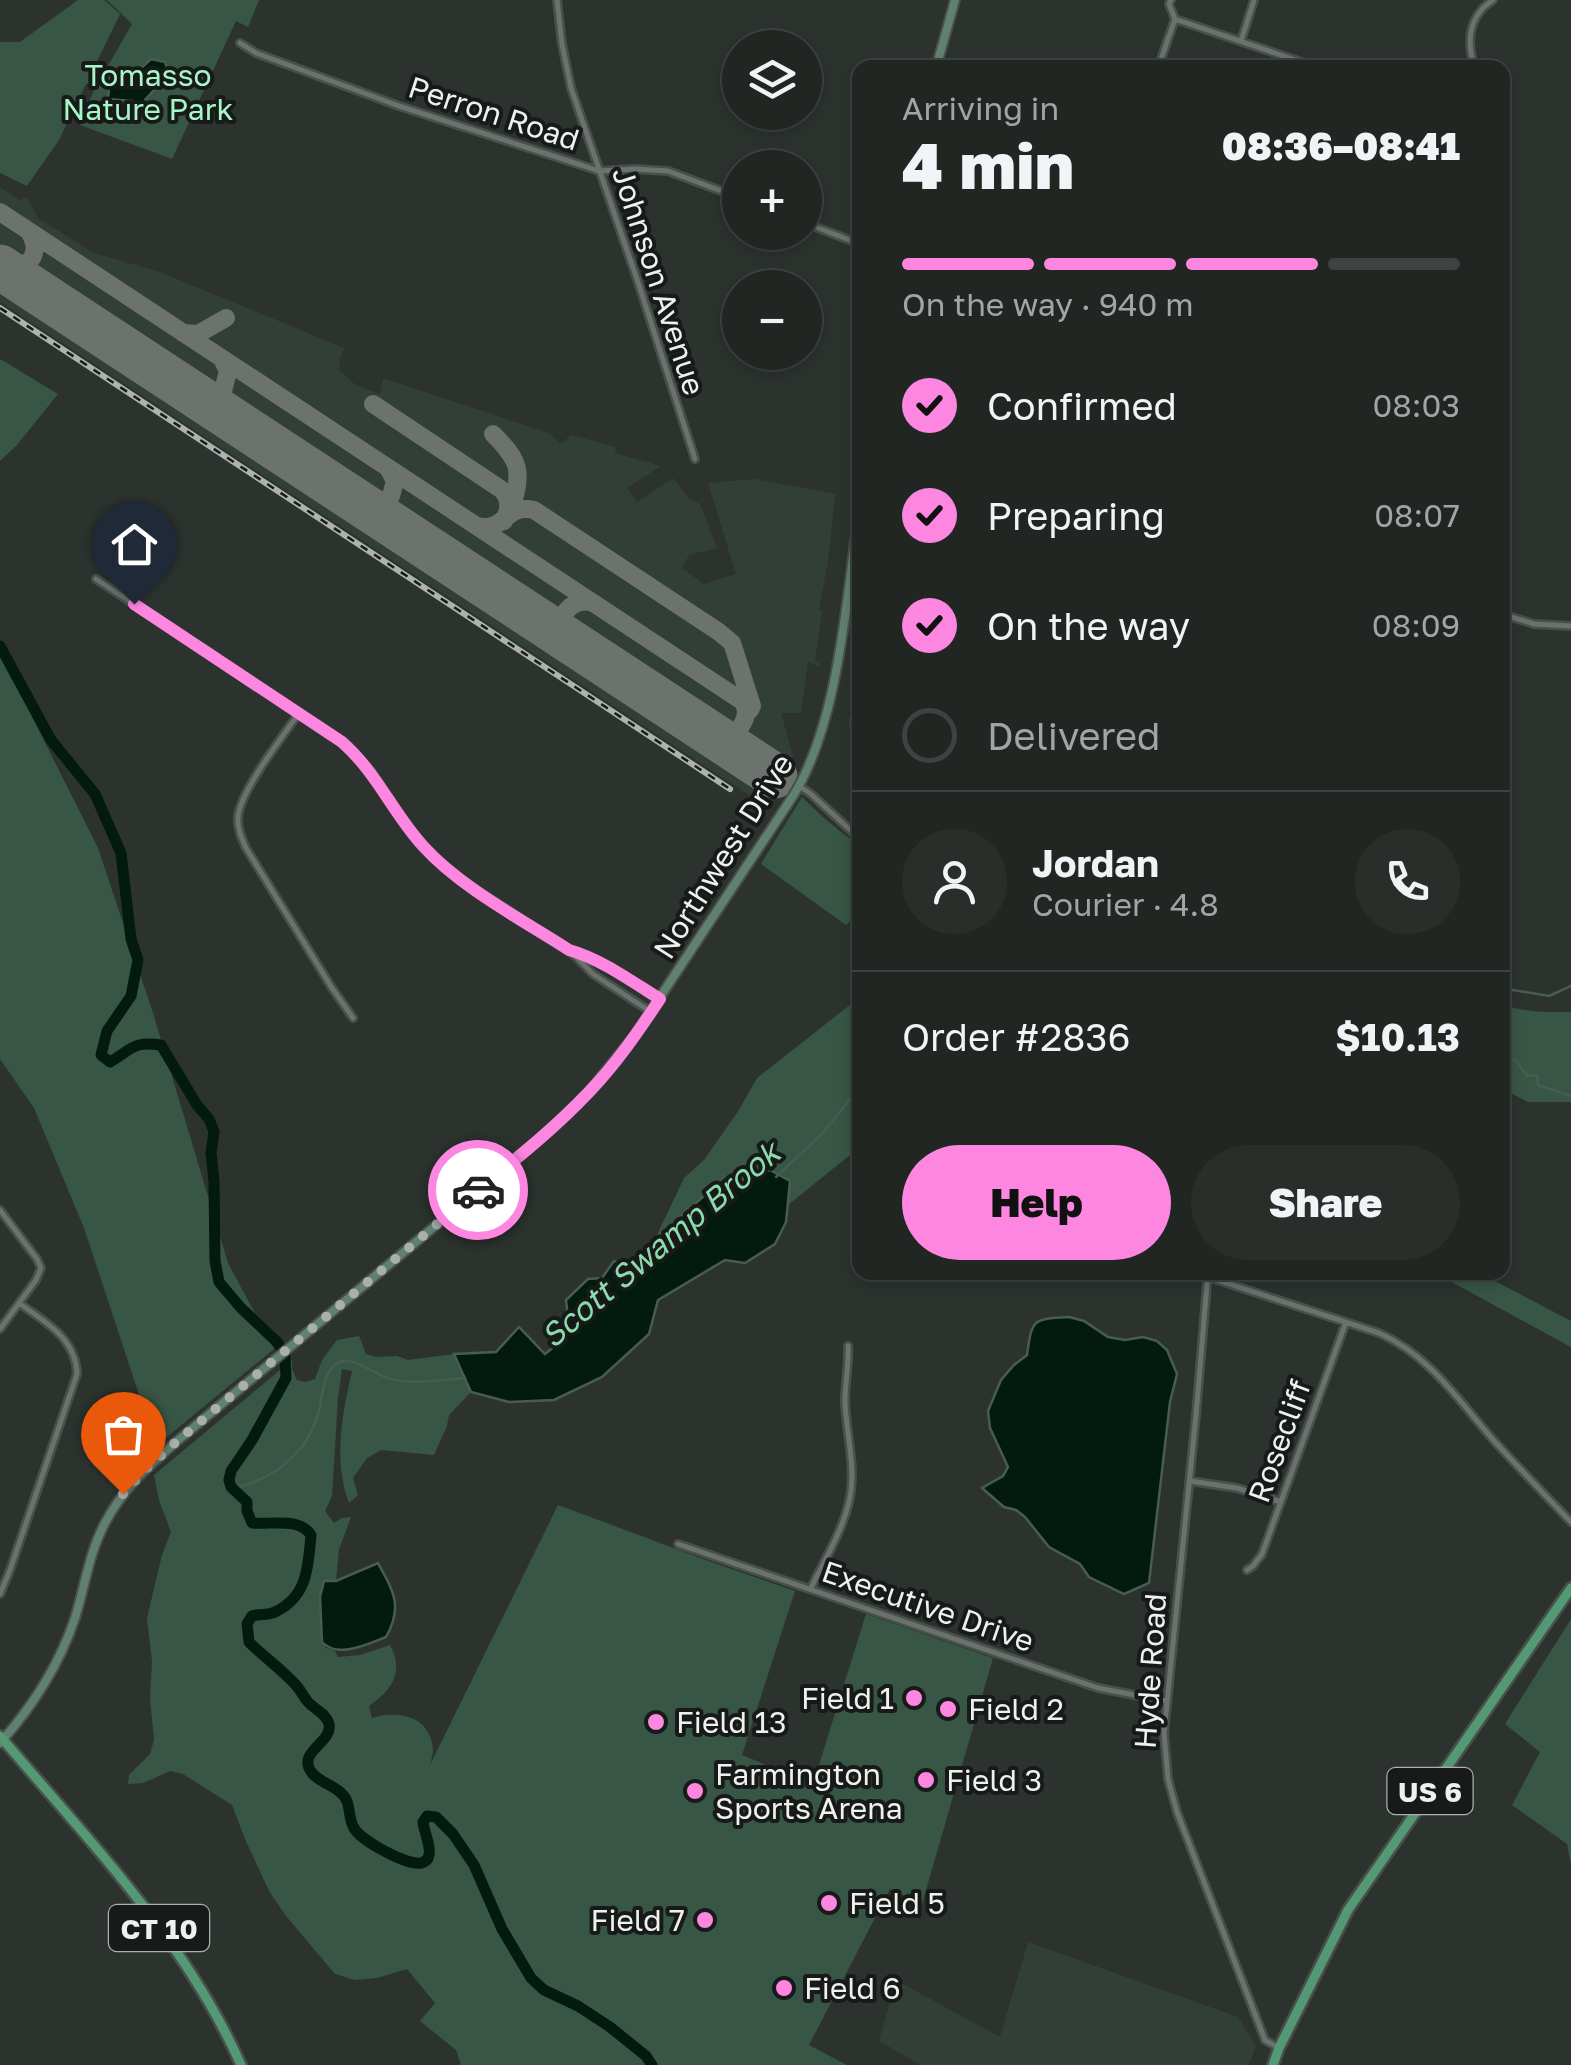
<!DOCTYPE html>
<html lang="en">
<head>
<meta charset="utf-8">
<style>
	body { margin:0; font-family:"Golos Text",sans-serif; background:#292e2b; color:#f1f3f6; height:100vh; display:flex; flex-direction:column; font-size:38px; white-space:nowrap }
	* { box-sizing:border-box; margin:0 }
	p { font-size:32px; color:#a2a5a6 }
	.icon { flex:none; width:55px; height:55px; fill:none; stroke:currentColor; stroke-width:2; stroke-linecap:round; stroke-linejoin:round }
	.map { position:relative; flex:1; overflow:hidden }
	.sheet { position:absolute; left:852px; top:60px; width:658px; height:1220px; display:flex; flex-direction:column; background:#212623; border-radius:20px; box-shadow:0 5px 15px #0003,0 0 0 2px #3e4341 }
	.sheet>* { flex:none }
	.controls { position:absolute; left:722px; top:30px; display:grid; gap:20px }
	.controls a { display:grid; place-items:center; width:100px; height:100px; border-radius:50%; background:#212623; box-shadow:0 5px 15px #0003,0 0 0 2px #3e4341; font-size:50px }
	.pin { position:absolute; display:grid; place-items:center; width:85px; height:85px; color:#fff; margin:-102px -42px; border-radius:50% 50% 50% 0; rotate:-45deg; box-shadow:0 0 10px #0007 }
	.pin .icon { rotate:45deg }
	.courier { position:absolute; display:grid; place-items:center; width:100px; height:100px; margin:-50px; border:8px solid #fd86e1; border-radius:50%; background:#fff; color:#222; box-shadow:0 2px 12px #0007 }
	.overview em { font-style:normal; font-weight:800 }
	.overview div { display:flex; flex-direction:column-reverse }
	.overview { display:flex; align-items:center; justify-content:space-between; height:170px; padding:0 50px }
	h1 { font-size:65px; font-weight:800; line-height:75px }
	.bar { display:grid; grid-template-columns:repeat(4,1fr); gap:15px 10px; align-content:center; height:120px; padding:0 50px }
	.bar i { height:12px; border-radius:8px; background:#3e4341 }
	.bar .active { background:#fd86e1 }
	.bar p { grid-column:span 4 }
	.line { display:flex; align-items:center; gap:25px; padding:0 50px; border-top:2px solid #3e4341 }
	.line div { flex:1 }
	.round { display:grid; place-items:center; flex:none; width:105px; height:105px; border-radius:52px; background:#292e2b }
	ol { padding:0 50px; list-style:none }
	li { display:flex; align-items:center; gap:30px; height:110px }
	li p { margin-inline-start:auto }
	li .icon { padding:10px; border-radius:50%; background:#fd86e1; color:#111; stroke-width:4 }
	li:last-child { color:#a2a5a6 }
	li i { width:55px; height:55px; border:5px solid #3e4341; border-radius:50% }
	.action { display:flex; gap:20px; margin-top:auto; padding:20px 50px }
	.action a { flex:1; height:115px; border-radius:60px; background:#fd86e1; color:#111; font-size:40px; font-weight:800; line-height:115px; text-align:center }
	.action a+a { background:#292e2b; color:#f1f3f6 }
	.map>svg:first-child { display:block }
</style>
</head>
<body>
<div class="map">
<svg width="1571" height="2065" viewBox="0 0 1571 2065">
	<rect width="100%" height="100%" fill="#2c332f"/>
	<path fill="#323f37" d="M0 187 21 201 26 197 39 219 94 253 160 272 344 348 339 362 340 371 357 386 380 394 383 378 549 433 561 444 571 435 616 447 615 453 661 466 627 488 637 502 673 478 689 499 700 504 717 548 689 555 682 568 704 584 736 574 708 483 755 479 835 494 828 561 819 610 822 611 815 661 820 664 819 666 808 661 801 713H781L793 756 764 805 0 302Z
		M1028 1942 1238 2017 1256 2046 1249 2065H921L879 2041 896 1980 1000 2037Z"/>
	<path fill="#385645" d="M78 0H104L120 14 59 140 27 186 0 173V42H20Z
		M107 0H259L248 27 236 21 172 159 80 125 94 90 132 24Z
		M0 359 58 394 17 445 0 461Z
		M0 647 9 671 98 848 153 1013 228 1263 274 1349 156 1446 84 1228 34 1108 0 1059Z
		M860 691V742C842 731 850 706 860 691Z
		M802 797 825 819 860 847V926L850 921 846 925 761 864Z
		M860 997V1147L788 1205 790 1192 655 1239 684 1178 704 1160 739 1110 757 1078Z
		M1503 1004C1522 1013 1549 1012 1571 1012V1102H1528L1503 1089Z
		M1435 1273H1480L1571 1321V1347Z
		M359 1336 366 1354 376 1357 397 1356 408 1360 454 1354 471 1392 449 1415 447 1426 434 1455 381 1450 367 1458 353 1478 358 1495 349 1503C333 1460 342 1415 352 1371L342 1369 338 1398 332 1496 325 1511 334 1523 342 1518 351 1517 339 1549 336 1581 324 1582 320 1597 322 1642 326 1648 335 1651 338 1657 360 1655 390 1645C405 1672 391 1691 369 1706L372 1718C397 1710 431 1715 433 1750 433 1755 431 1760 430 1765L558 1505 714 1563 795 1591 742 1755 813 1784 866 1614 993 1658 922 1904 890 1889 809 2045 847 2065H461L456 2050 420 2021 435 2003 407 1969 377 1978 355 1980 335 1974 286 1916 269 1891 245 1839 232 1805 183 1774 170 1771 143 1783 128 1784 129 1775 150 1754 154 1740 150 1698 152 1661 147 1618 162 1555 171 1532 159 1500 154 1475 292 1360V1369L297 1380 305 1382 315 1379 322 1360 337 1340Z
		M1571 1619V1865L1567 1844 1512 1805 1540 1752 1505 1724Z"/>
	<path fill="#021b0e" stroke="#485c52" stroke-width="2.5" d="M151 59 165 62 167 68 160 88 154 90 143 102 108 99 109 89 113 84 125 83Z
		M770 1170 790 1181 786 1222 775 1244 745 1263 725 1260 658 1300 649 1334 602 1377 554 1400 509 1402 471 1392 454 1354 496 1352 519 1327 545 1354C568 1337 570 1327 566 1300L588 1279 602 1278 614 1261 637 1272 655 1239 705 1195Z
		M1069 1317 1084 1321 1108 1337 1125 1340 1143 1337 1157 1341 1167 1350 1177 1374 1170 1402 1149 1583 1124 1594 1089 1577 1080 1564 1049 1547 1025 1517 1016 1510 1004 1507 982 1488 1003 1476 1008 1467 990 1428 988 1411 1001 1380 1014 1365 1027 1355C1032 1319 1032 1319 1069 1317Z
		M378 1563C394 1592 403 1607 386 1637 367 1644 338 1659 322 1642L320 1597 324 1581H336Z"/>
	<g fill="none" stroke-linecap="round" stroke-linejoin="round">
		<path stroke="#485c52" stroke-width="2.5" d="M88 82 109 89
			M1502 995 1513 990 1549 996 1571 986
			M1502 1061 1516 1060 1525 1073 1528 1076 1537 1075 1538 1085 1571 1096
			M776 1177 822 1134 860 1087
			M234 1489C260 1481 282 1471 300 1449 308 1441 314 1426 318 1415 322 1400 323 1363 344 1361 358 1359 378 1377 394 1380 417 1384 443 1380 465 1378"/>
		<path stroke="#021b0e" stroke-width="11" d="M0 646 51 740 95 794 121 853 131 939 138 960 131 996 107 1031 101 1055 110 1062C132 1049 133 1041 161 1045L197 1105 209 1119 214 1132 211 1153 214 1181 215 1261 219 1282 241 1308 278 1343 285 1357 286 1378 252 1440 231 1471 229 1480 231 1487 247 1502V1511L252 1523C271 1525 299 1517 311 1535 308 1567 308 1596 275 1612 267 1616 260 1613 252 1616L247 1624 249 1642C263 1656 281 1669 294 1683 300 1689 303 1696 308 1702 315 1710 326 1713 329 1724 333 1742 299 1751 310 1770 317 1782 332 1784 341 1793 352 1802 347 1817 354 1828 360 1840 407 1866 421 1863 438 1859 424 1834 423 1822L427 1816 436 1817 453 1834 474 1865 502 1929 531 1978 544 1990 578 2006 610 2027 646 2056 652 2065"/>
		<path stroke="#6c726e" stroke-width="18" d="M0 212 742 701C754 716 736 732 728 745
			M29 261 28 277 36 291
			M0 267C26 272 44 257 29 231
			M183 333 198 334 226 318
			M224 387 221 402 230 418
			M192 393 211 396 224 387 228 371 222 359
			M373 404 502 490C511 500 509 510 504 521
			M493 434C520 461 523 471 511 509
			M390 497 387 510 396 527
			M360 504 379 505 391 496 395 481 388 468
			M477 526C505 533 505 503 534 510L719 632 732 643 734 649 752 706 750 710
			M537 620H554L565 613
			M572 643 564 633 563 616C569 605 579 600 591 602"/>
		<path stroke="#6c726e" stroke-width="45" d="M0 267 775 776"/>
		<g stroke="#494f4b" stroke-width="10">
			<path id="minor" d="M557 0 562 44 571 88 638 282 695 459
				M1171 0 1169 4 1175 19
				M1175 19 1319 68
				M1241 41 1254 0
				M240 43 256 53 399 106 578 164 599 171 635 169 668 171 740 198
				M1474 65C1466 39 1470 15 1493 0
				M1158 68 1175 19
				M805 223 860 244
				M96 579 342 742 371 771 415 837 436 859 468 884 569 950 593 974 651 1012
				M1502 614 1534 624 1571 626
				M299 713C283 736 240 791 238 817 237 828 242 839 246 848L332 988 353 1018
				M799 786 811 794 860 839
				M570 950C602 959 632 982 659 999
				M0 1210 37 1259 41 1268 36 1280 0 1329
				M1208 1272 1196 1415 1164 1733 1168 1779 1177 1812 1265 2040 1279 2048
				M1208 1277 1379 1333C1431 1356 1460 1403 1496 1443 1521 1470 1546 1496 1571 1522
				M1190 1481 1237 1488 1281 1502
				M678 1544 1098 1688 1166 1701
				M1247 1570 1253 1566 1262 1554 1346 1322
				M811 1588C824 1561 842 1532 849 1502 857 1468 846 1435 845 1401 845 1382 849 1365 848 1346
				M0 1594 10 1570 77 1374C76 1338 45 1322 19 1303"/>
		</g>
		<g stroke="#494f4b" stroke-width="12">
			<path id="secondary" d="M936 68 955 0
				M0 1743C33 1706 59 1666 75 1618 85 1586 89 1553 105 1523 122 1490 149 1466 176 1442L549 1131 588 1093 635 1035 793 796C840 721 847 591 860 504"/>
		</g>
		<g stroke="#494f4b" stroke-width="14">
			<path id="trunk" d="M0 1736C88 1840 185 1939 241 2065
				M1273 2065 1279 2048 1348 1910 1571 1588"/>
		</g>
		<use href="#minor" stroke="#6a726d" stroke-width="5"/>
		<use href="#secondary" stroke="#618170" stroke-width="8"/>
		<use href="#trunk" stroke="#529974" stroke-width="9"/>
		<g stroke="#acb2ae" stroke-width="6">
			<path id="rail" d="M0 308 730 789"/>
		</g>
		<use href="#rail" stroke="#171a18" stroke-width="2.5" stroke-dasharray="8" stroke-linecap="butt"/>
	</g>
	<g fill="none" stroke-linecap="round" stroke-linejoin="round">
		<path stroke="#a9afac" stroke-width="10" stroke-dasharray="0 18" d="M123 1494 145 1470 176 1442 478 1190"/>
		<path stroke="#fd86e1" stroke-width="12" d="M134 604 342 742C378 774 392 812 423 846 461 888 521 919 569 950 601 959 631 981 660 999 638 1032 616 1064 589 1092 555 1128 516 1159 478 1190"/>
	</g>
	<g fill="#fd86e1" stroke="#171a18" stroke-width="4">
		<circle cx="914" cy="1698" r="10"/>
		<circle cx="948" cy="1709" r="10"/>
		<circle cx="656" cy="1722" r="10"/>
		<circle cx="926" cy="1780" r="10"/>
		<circle cx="695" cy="1791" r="10"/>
		<circle cx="829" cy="1903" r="10"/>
		<circle cx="705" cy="1920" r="10"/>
		<circle cx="784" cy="1988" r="10"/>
	</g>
	<g text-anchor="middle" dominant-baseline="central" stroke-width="8" stroke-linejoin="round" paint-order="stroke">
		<g fill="#171a18" stroke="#adb1ae" stroke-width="2.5">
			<rect x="1387.5" y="1768" width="85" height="46" rx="8"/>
			<rect x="109" y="1905" width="100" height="46" rx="8"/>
		</g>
		<g font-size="28" font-weight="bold" fill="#edf2ef">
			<text x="1430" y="1791">US 6</text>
			<text x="159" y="1928">CT 10</text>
		</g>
		<g font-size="30" fill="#a6f6c8" stroke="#171a18">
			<text x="148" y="75">Tomasso<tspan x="148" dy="34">Nature Park</tspan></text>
		</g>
		<g font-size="30" fill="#edf2ef" stroke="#171a18">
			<text transform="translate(494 113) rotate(18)">Perron Road</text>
			<text transform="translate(659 281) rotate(72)">Johnson Avenue</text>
			<text transform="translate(723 856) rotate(-58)">Northwest Drive</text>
			<text transform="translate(1279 1441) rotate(-70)">Rosecliff</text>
			<text transform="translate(928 1606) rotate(19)">Executive Drive</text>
			<text transform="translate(1150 1671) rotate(-86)">Hyde Road</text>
		</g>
		<g font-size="30" fill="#edf2ef" stroke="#171a18" text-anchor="start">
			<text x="894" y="1698" text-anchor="end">Field 1</text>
			<text x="968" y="1709">Field 2</text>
			<text x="676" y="1722">Field 13</text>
			<text x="715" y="1774">Farmington<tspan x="715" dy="34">Sports Arena</tspan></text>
			<text x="946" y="1780">Field 3</text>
			<text x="849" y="1903">Field 5</text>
			<text x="685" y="1920" text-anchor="end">Field 7</text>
			<text x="804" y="1988">Field 6</text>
		</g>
		<g font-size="32" font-style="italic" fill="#8adaac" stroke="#171a18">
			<text transform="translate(660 1244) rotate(-40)">Scott Swamp Brook</text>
		</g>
	</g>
</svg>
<div class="controls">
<a><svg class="icon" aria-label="layers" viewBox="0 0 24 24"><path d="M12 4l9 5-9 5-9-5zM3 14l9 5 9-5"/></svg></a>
<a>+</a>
<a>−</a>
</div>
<div class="pin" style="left:123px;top:1494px;background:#ea580c"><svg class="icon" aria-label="bag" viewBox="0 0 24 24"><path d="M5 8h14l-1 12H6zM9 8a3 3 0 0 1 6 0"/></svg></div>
<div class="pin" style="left:134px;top:604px;background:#1f2937"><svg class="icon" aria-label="home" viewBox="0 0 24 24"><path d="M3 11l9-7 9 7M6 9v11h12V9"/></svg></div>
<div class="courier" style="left:478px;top:1190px"><svg class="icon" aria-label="car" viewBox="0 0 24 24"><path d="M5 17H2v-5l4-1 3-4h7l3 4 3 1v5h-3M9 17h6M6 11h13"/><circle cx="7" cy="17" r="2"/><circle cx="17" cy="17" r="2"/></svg></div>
<section class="sheet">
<div class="overview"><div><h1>4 min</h1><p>Arriving in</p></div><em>08:36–08:41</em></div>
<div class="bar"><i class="active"></i><i class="active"></i><i class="active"></i><i></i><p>On the way · 940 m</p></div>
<ol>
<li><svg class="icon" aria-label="check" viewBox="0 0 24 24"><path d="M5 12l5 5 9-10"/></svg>Confirmed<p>08:03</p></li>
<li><svg class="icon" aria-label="check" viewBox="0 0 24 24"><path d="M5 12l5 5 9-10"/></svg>Preparing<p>08:07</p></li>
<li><svg class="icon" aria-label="check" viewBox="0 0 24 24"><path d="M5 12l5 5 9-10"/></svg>On the way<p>08:09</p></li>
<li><i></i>Delivered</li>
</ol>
<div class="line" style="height:180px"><a class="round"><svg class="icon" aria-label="person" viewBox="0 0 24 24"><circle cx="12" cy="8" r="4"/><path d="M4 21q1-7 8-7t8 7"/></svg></a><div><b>Jordan</b><p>Courier · 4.8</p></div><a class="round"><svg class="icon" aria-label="phone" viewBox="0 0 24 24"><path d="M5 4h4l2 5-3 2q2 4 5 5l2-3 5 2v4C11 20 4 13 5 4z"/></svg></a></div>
<div class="line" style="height:130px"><div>Order #2836</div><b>$10.13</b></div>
<div class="action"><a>Help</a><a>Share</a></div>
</section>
</div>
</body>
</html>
